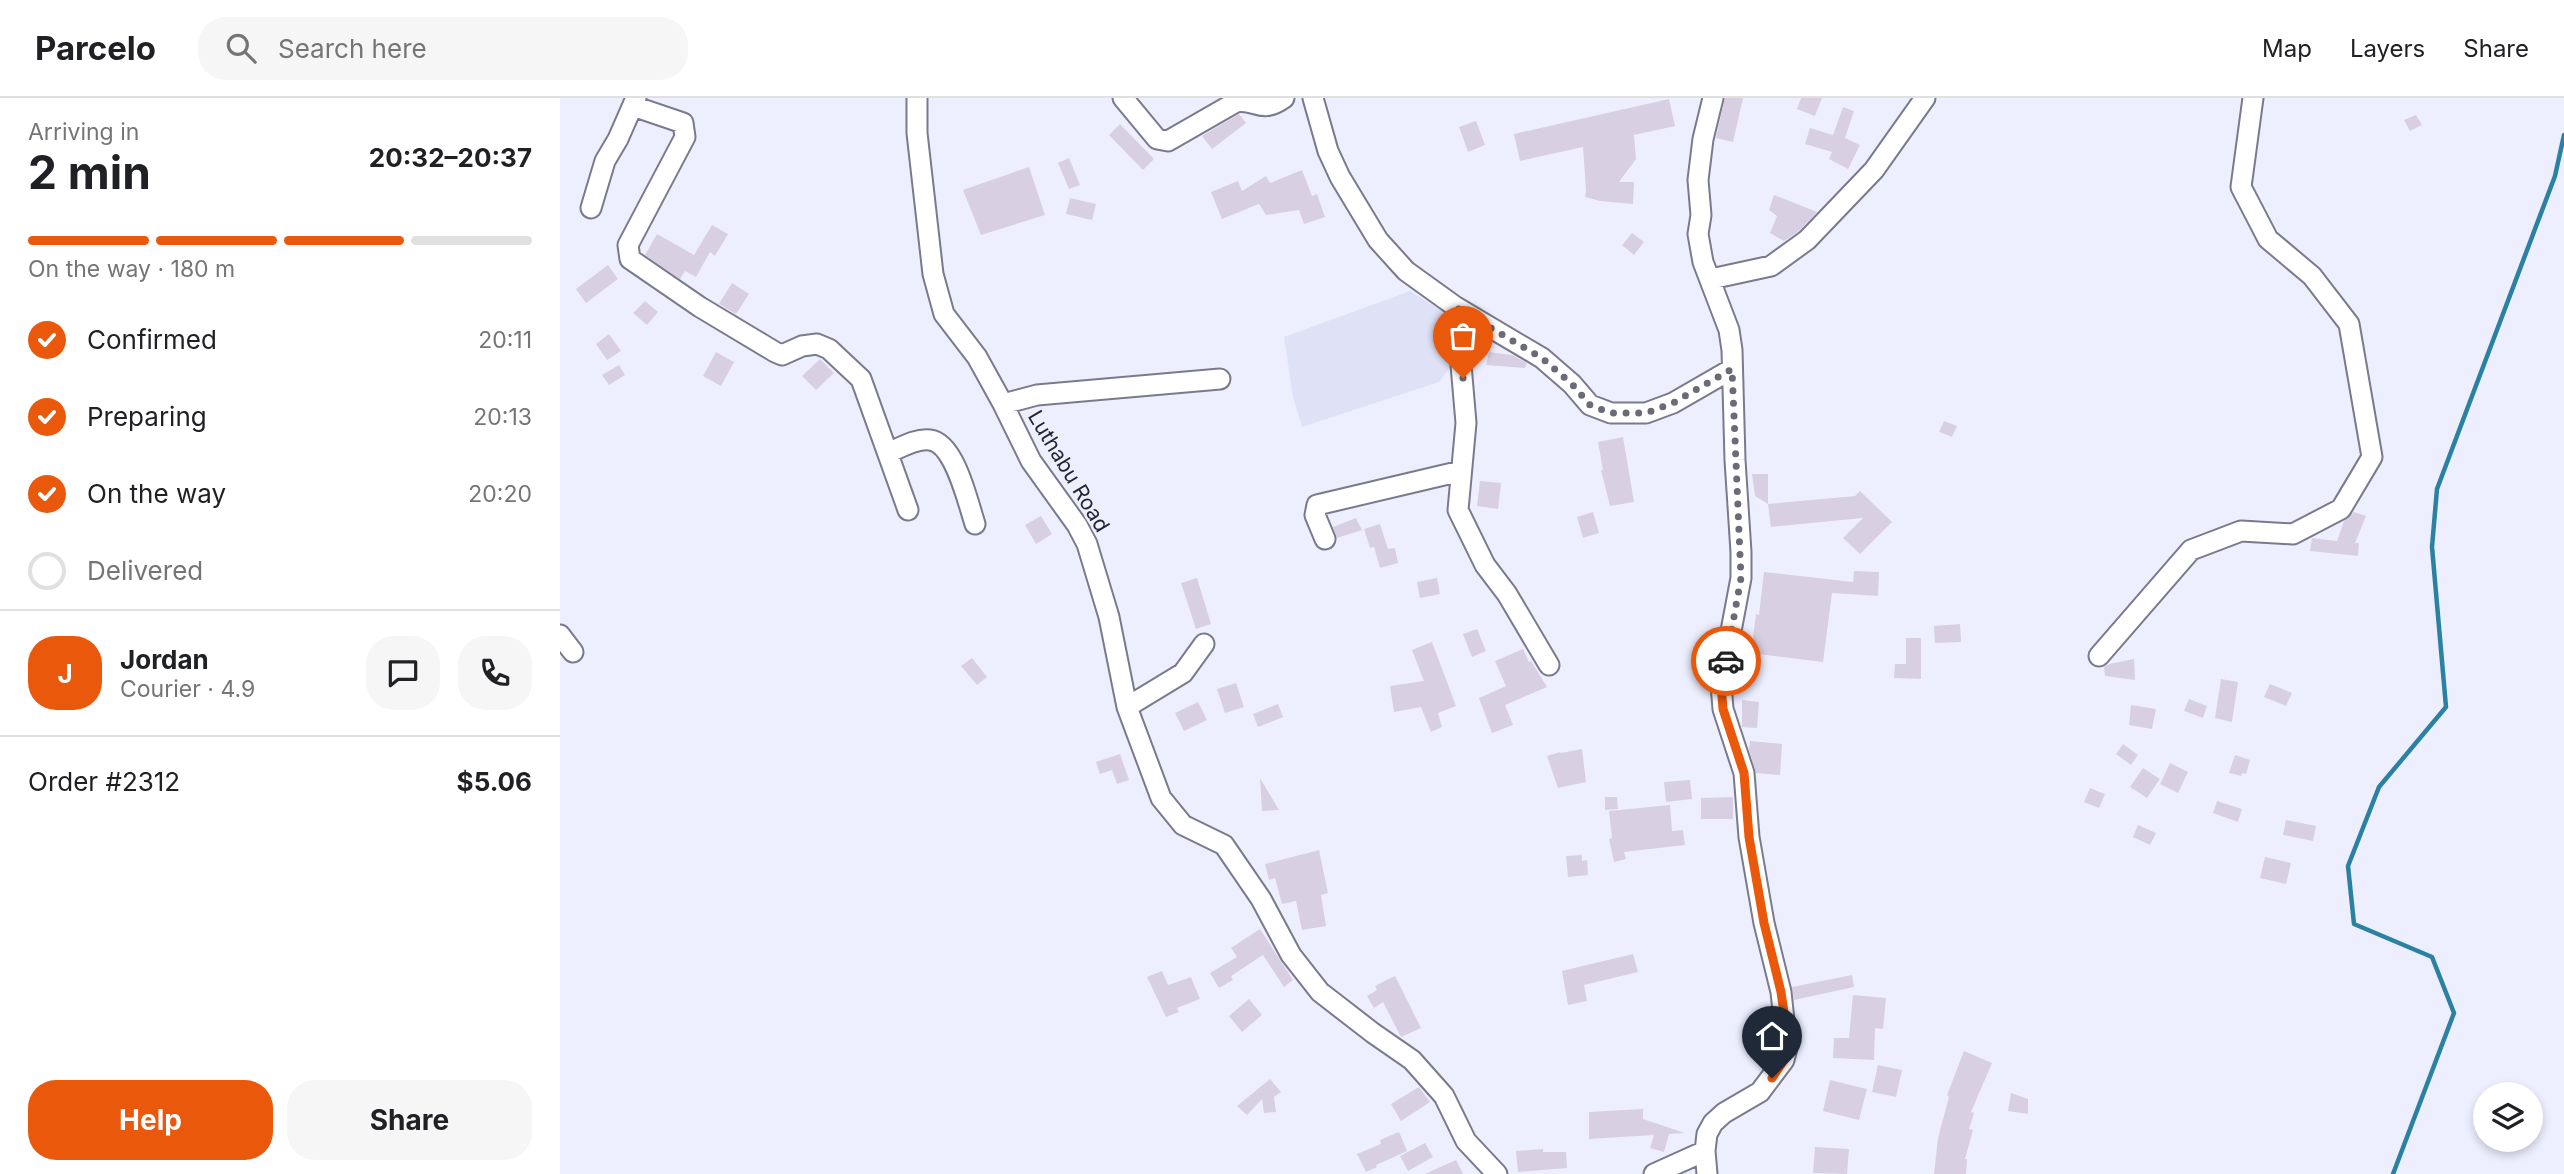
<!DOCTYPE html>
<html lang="en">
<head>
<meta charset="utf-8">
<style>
	body { margin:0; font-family:Inter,sans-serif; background:#f6f6f6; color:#202124; height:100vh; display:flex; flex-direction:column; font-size:26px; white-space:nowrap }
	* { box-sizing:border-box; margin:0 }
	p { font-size:23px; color:#757577 }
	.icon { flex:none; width:38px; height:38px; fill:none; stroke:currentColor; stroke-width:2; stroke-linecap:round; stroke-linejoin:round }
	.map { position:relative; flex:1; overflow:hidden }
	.panel { display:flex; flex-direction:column; background:#fff; width:560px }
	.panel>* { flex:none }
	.fabs { position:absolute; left:1913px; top:984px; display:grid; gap:14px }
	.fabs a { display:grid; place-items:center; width:70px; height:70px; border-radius:50%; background:#fff; box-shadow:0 4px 10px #0003; font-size:35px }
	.pin { position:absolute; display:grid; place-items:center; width:60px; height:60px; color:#fff; margin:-72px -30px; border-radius:50% 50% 50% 0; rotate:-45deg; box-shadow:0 0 7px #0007 }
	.pin .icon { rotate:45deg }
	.courier { position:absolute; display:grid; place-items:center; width:70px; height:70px; margin:-35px; border:5px solid #ea580c; border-radius:50%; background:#fff; color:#222; box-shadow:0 2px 9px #0007 }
	.headline em { font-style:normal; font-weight:700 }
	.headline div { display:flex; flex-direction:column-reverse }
	.headline { display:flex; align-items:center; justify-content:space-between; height:119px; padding:0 28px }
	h1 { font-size:46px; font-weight:700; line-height:52px }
	.bar { display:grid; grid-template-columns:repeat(4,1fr); gap:10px 7px; align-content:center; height:84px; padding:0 28px }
	.bar i { height:9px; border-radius:5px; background:#e0e0e0 }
	.bar .active { background:#ea580c }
	.bar p { grid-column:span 4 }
	.line { display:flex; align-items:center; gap:18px; padding:0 28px; border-top:2px solid #e0e0e0 }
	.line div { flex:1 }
	.round { display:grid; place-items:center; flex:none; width:74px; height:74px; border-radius:28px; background:#f6f6f6 }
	ol { padding:0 28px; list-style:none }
	li { display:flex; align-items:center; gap:21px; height:77px }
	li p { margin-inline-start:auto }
	li .icon { padding:7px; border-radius:50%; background:#ea580c; color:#fff; stroke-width:4 }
	li:last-child { color:#757577 }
	li i { width:38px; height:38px; border:4px solid #e0e0e0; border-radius:50% }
	.button { display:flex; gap:14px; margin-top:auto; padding:14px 28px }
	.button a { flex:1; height:80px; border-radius:28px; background:#ea580c; color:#fff; font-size:28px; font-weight:700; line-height:80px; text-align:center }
	.button a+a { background:#f6f6f6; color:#202124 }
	header { display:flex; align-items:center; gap:42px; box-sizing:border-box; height:98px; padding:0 35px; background:#fff; border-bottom:2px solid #e0e0e0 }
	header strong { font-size:33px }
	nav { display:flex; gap:38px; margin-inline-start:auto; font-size:24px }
	.search { width:490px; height:63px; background:#f6f6f6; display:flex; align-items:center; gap:18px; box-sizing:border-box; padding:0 24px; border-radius:28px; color:#757577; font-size:26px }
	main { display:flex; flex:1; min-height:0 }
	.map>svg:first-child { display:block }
</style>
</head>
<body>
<header>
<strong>Parcelo</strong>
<div class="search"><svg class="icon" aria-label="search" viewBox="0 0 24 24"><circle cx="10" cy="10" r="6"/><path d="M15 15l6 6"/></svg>Search here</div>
<nav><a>Map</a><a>Layers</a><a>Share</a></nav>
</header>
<main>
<section class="panel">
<div class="headline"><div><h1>2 min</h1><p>Arriving in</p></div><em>20:32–20:37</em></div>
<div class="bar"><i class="active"></i><i class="active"></i><i class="active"></i><i></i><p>On the way · 180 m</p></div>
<ol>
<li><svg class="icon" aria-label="check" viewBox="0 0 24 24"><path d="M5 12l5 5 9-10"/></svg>Confirmed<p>20:11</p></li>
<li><svg class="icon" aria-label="check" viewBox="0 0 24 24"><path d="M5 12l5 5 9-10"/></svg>Preparing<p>20:13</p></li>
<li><svg class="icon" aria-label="check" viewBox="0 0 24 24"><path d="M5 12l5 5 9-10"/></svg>On the way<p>20:20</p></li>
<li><i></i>Delivered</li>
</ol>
<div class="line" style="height:126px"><b class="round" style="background:#ea580c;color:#fff">J</b><div><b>Jordan</b><p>Courier · 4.9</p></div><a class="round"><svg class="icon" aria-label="chat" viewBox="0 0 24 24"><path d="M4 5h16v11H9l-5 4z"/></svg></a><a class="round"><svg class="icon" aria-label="phone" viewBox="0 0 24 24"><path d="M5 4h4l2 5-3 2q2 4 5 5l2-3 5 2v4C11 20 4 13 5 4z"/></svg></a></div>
<div class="line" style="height:91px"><div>Order #2312</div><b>$5.06</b></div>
<div class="button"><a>Help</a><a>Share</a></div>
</section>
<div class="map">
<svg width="2004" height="1076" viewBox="0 0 2004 1076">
	<rect width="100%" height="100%" fill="#edefff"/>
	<path fill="#dfe1f7" d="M850 193 901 225 905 249 879 284 742 329 733 299 724 239Z"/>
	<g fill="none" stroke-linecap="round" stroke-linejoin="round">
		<path stroke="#2b81a2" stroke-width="4.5" d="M1833 1076 1894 915 1872 859 1794 826 1788 768 1819 689 1886 609 1872 449 1877 391 1995 78 2004 37"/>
	</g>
	<path fill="#d9cfe2" d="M1165 0H1183L1173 44 1156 40Z
		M1241 0H1262L1255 18 1237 11Z
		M1109 1 1115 28 1074 37 1076 61 1059 84H1074L1073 106 1040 103 1025 99 1026 93 1023 49 960 63 954 36Z
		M1283 9 1294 13 1285 40 1300 47 1288 71 1269 61 1272 54 1245 46 1250 30 1273 37Z
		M679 16 686 25 652 51 642 38Z
		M1856 17 1862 27 1850 33 1844 22Z
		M916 23 925 47 908 54 899 29Z
		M560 26 594 61 583 72 549 37Z
		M509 60 520 87 509 91 498 65Z
		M469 69 485 117 421 137 403 92Z
		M742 72 752 98 757 96 765 119 744 126 739 112 706 117 699 106 662 121 651 94 678 83 682 93 706 78 710 85Z
		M1214 97 1257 114 1239 133 1224 143 1210 135 1217 118 1209 112Z
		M510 100 536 106 532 122 506 116Z
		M152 127 168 136 155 158 150 154 136 179 125 173 120 181 85 157 97 136 134 157Z
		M1072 135 1084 144 1074 157 1062 147Z
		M48 167 58 181 26 205 16 191Z
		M172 185 189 196 176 216 159 206Z
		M85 203 98 214 87 227 73 215Z
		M49 236 61 253 47 262 36 246Z
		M156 254 174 264 161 288 143 278Z
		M929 254 952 257 967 265 965 270 926 267Z
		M260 261 274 275 256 292 242 278Z
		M59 267 65 277 49 287 42 277Z
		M1384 323 1397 328 1392 339 1379 334Z
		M1063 339 1074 404 1050 408 1041 372H1043L1038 344Z
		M1192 376H1208V406L1195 398Z
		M920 383 941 385 938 411 917 408Z
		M1300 393 1332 424 1300 456 1283 440 1303 420 1211 429 1208 406 1295 398Z
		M1033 414 1039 435 1023 440 1017 419Z
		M1794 414 1806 418 1795 445H1799L1798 458 1750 453 1752 440 1777 443 1784 423Z
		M481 418 492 436 476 446 465 427Z
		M796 420 802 432 777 440 773 429Z
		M820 426 828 451 835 450 838 465 820 470 814 449 810 450 804 431Z
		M1294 473 1319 474 1318 498 1272 495 1263 564 1191 555 1196 516 1199 517 1204 474 1293 484Z
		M637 480 651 526 636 531 621 485Z
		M877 480 880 496 860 500 857 484Z
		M1400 526 1401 544 1375 545 1374 528Z
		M917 531 926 553 912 559 903 536Z
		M1346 540H1361V581L1334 580 1335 566H1346Z
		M872 544 896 608 878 615 882 629 871 634 861 609 834 614 830 588 864 583 852 552Z
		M963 551 969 564 971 563 987 589 945 607 953 627 932 635 919 600 946 588 935 563Z
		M412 560 427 579 417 587 401 568Z
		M1574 561 1575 582 1545 578 1544 569 1549 566Z
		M1661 581 1678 584 1672 624 1655 620Z
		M676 585 684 609 665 615 657 591Z
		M1710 586 1732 595 1726 608 1704 599Z
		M1629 601 1647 608 1643 620 1624 613Z
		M1182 602 1199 604 1197 630 1182 629Z
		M638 604 647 622 624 633 615 615Z
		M718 606 723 619 698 629 693 616Z
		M1571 607 1596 611 1592 631 1569 627Z
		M1190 643 1222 646 1220 677 1196 675 1189 652Z
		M1563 646 1578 657 1571 667 1556 656Z
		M1022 651 1026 684 998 690 987 658 1000 654 1001 655Z
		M560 656 569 682 557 686 552 672 540 676 536 664Z
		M1675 657 1690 662 1686 676 1682 675 1681 678 1669 675Z
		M1610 665 1628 674 1618 695 1600 686Z
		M1583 670 1600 681 1587 700 1570 689Z
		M700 680 719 712 702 713Z
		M1130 682 1132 701 1106 704 1104 684Z
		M1530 690 1545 696 1539 710 1524 704Z
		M1045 699H1057L1058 711 1045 712Z
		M1173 699V721H1141V700Z
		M1657 703 1682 711 1678 724 1653 715Z
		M1110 707 1112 733 1123 732 1125 747 1064 754 1066 761 1054 764 1049 741 1052 740 1049 713Z
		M1726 722 1756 728 1753 743 1723 737Z
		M1578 727 1596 735 1590 747 1573 739Z
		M759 752 768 795 761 797 766 828 742 832 736 803 722 806 715 780 709 782 705 766Z
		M1022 757V763L1027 762 1028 777 1008 779 1006 758Z
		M1705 759 1731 765 1726 786 1700 780Z
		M700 831 733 882 724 889 703 857 671 878 673 882 659 890 650 875 677 859 671 850Z
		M1073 856 1078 874 1024 887 1027 903 1008 907 1002 873Z
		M602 873 608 887 631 879 640 901 617 910 619 914 606 919 587 879Z
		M1292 877 1294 889 1234 902 1232 889Z
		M835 878 861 930 841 939 823 904 814 910 807 898 817 892 815 888Z
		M1293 897 1326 900 1323 931 1315 930 1314 962 1273 960 1274 940H1289Z
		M689 901 702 917 682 934 669 918Z
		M1404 953 1432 965 1411 1014 1414 1015 1409 1031 1413 1032 1405 1061H1407L1406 1076H1374L1378 1040 1389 999 1387 997Z
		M1318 967 1342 972 1336 999 1312 994Z
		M710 981 721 994 714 999 716 1014 704 1015 702 1001 687 1017 677 1008Z
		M1270 982 1307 991 1299 1022 1263 1013Z
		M859 989 870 1004 841 1023 831 1006Z
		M1451 995 1468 1001V1016L1448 1013Z
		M1083 1011V1021L1125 1035 1109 1036 1104 1054 1090 1050 1094 1037 1029 1041V1014Z
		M839 1034 847 1053 816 1067 817 1069 806 1074 797 1056 821 1046 820 1042Z
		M865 1045 873 1059 848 1073 840 1058Z
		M1255 1049 1289 1051 1287 1076 1253 1075Z
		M983 1051V1054H1006L1007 1070 958 1074 956 1053Z
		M896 1062 903 1076H865Z"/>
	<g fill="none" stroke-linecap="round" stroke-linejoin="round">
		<g stroke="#797a8c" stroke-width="23">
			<path id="minor" d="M357 0V35L373 176 384 216 417 259 443 306 471 363 517 427 527 446 549 519 567 609 601 700 623 727 664 747 701 801 731 857 760 894 813 935 852 962 884 998 906 1043 937 1076
				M563 0 597 41 608 43 676 4C696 0 700 17 724 0
				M753 0 768 53 780 79 818 142 846 173 896 209 906 325 898 412 925 467 947 496 989 567
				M73 8 123 25 125 39 68 147 70 161 140 209 215 254 222 257 242 248 257 246 269 251 301 281 348 412
				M31 110 45 63 58 41 76 0
				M1151 181 1211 168 1247 142 1314 72 1365 0
				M896 209 982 260 1012 286 1030 307 1051 315H1086L1113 305 1172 271
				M443 306 477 297 660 281
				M328 355C340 350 356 340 370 342 395 345 408 405 415 426
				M765 441 755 417 757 407 901 373
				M0 537 13 554
				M1539 558 1631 452 1681 433 1733 436 1781 411 1812 359 1789 226 1752 178 1708 141 1681 89 1693 0
				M567 609 623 575 644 546
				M1094 1076 1145 1053
				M1147 1076 1145 1053 1147 1036 1153 1025 1164 1015 1200 994 1224 962 1227 950 1221 894 1204 825 1189 739 1184 675 1163 611 1161 586 1181 480V454L1175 362 1172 252 1169 232 1143 164 1138 136 1141 117 1138 82 1143 41 1153 0"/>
		</g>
		<use href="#minor" stroke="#fff" stroke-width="19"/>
	</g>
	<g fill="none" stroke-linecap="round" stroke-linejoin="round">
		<path stroke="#6a6b76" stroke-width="7" stroke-dasharray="0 12.6" d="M903 280 895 209 982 260 1012 286 1030 307 1051 315H1086L1113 305 1172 271 1181 480 1166 563"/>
		<path stroke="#ea580c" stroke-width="9" d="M1166 563 1161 586 1163 611 1184 675 1189 739 1204 825 1221 894 1227 935V950L1224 962 1212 980"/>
	</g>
	<g text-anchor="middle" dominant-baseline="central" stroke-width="5" stroke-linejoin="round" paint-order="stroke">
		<g font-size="21" fill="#24242c" stroke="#edefff">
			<text transform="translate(509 373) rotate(59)">Luthabu Road</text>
		</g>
	</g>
</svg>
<div class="fabs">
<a><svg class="icon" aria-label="layers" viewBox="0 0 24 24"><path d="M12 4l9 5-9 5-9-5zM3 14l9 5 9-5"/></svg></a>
</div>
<div class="pin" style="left:903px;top:280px;background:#ea580c"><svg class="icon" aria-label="bag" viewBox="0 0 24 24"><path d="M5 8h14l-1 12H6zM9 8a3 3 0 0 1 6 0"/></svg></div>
<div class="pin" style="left:1212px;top:980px;background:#1f2937"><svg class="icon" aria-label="home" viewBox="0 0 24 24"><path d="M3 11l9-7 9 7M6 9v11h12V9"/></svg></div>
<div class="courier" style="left:1166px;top:563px"><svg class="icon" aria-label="car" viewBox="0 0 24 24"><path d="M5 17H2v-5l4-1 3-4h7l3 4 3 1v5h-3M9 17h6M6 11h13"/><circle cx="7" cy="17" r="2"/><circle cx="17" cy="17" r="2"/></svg></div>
</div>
</main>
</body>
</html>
